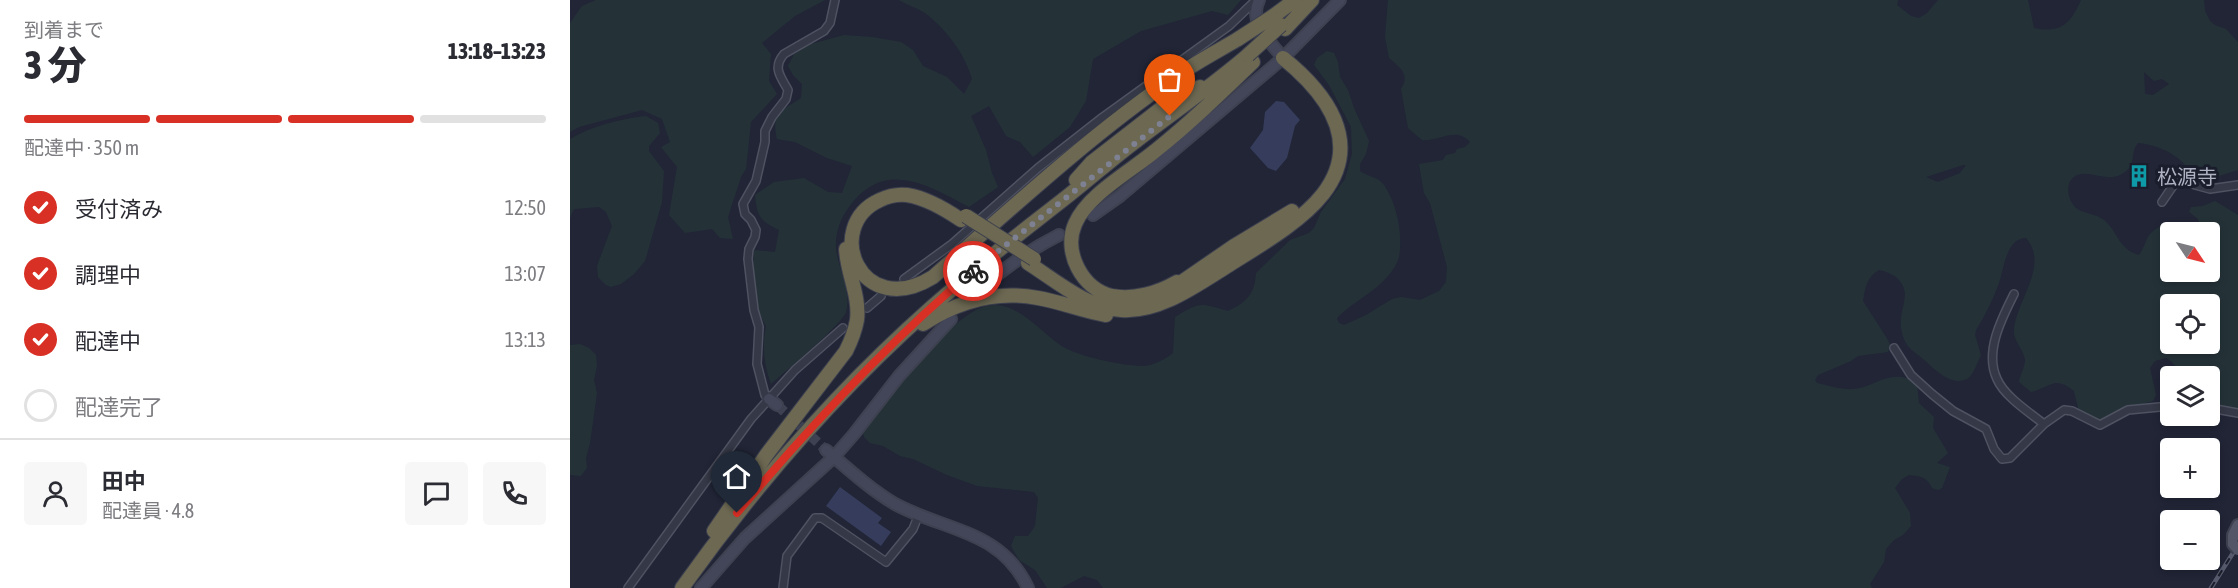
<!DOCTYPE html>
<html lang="ja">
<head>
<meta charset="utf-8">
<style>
	body { margin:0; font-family:"Asap Condensed","Noto Sans JP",sans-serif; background:#f7f7f7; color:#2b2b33; height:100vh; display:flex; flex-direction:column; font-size:22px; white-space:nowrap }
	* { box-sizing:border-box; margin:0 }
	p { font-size:20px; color:#7c7c81 }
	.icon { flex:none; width:33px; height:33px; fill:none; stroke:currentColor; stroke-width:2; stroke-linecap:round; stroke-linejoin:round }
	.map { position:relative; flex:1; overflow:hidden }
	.side { display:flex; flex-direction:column; background:#fff; width:570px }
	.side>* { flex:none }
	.needle { width:39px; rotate:125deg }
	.buttons { position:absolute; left:1590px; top:222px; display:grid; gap:12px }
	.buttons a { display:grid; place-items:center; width:60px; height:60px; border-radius:6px; background:#fff; box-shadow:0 3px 9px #0003; font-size:30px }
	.pin { position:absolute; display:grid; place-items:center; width:51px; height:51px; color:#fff; margin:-62px -26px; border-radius:50% 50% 50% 0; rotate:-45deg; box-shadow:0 0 6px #0007 }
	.pin .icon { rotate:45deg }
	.courier { position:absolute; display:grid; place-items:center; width:60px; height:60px; margin:-30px; border:4px solid #d93025; border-radius:50%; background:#fff; color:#222; box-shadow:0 2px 8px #0007 }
	.headline em { font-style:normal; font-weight:800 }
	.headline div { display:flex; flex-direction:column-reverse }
	.headline { display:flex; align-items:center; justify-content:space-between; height:102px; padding:0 24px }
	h1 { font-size:39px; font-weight:800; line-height:45px }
	.bar { display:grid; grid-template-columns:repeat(4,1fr); gap:9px 6px; align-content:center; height:72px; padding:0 24px }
	.bar i { height:8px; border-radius:4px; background:#e1e1e2 }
	.bar .on { background:#d93025 }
	.bar p { grid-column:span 4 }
	.line { display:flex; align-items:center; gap:15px; padding:0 24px; border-top:2px solid #e1e1e2 }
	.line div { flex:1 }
	.round { display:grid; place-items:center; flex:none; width:63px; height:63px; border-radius:6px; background:#f7f7f7 }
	ol { padding:0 24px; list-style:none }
	li { display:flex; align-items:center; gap:18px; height:66px }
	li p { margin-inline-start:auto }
	li .icon { padding:6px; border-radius:50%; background:#d93025; color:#fff; stroke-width:4 }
	li:last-child { color:#7c7c81 }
	li i { width:33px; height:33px; border:3px solid #e1e1e2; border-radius:50% }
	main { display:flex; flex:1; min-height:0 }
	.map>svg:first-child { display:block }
</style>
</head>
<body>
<main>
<section class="side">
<div class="headline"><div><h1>3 分</h1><p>到着まで</p></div><em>13:18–13:23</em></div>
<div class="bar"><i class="on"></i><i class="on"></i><i class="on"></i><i></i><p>配達中 · 350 m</p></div>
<ol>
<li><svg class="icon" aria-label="check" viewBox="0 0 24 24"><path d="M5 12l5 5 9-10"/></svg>受付済み<p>12:50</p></li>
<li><svg class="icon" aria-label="check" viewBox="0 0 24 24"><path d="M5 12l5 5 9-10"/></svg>調理中<p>13:07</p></li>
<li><svg class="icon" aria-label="check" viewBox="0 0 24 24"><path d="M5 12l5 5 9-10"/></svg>配達中<p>13:13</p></li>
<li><i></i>配達完了</li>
</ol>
<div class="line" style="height:108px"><a class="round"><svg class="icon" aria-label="person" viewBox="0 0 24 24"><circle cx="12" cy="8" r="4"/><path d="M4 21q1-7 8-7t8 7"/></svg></a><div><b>田中</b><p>配達員 · 4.8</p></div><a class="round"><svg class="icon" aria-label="chat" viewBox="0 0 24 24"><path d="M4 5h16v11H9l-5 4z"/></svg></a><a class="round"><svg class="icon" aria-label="phone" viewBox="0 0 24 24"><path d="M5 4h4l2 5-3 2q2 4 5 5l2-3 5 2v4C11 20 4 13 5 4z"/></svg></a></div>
</section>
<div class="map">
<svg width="1668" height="588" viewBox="0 0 1668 588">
	<rect width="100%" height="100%" fill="#212536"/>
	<path fill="#243238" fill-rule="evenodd" d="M26 0H255L225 16 192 43 201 54 199 81 207 94 181 122 176 169 171 177 158 217 163 239 150 238 142 229 115 233 99 215 107 167 91 147 100 142 92 119 72 110 9 127 0 132V23L12 6Z
		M329 0H671L658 15 642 11 571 31 523 59 516 101 500 127 463 157 450 142 436 136 419 106 401 116 416 150 422 173 428 187 399 207C358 185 314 158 279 207 270 219 265 233 266 249 268 269 282 291 276 312 272 324 214 373 201 384 194 365 192 347 196 326 182 303 183 276 184 250L205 252 209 230C190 221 187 216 185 195L204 182 234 178 258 192 272 193 282 166 257 158 225 142 207 139C201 112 212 111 231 98L232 84 223 75 218 66 224 54 241 44 274 35 302 37 331 42 343 50 353 66 377 77 394 94 402 79C395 54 376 29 355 13 347 8 337 5 329 0Z
		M818 0H1328L1327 5 1341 16 1349 18 1357 13 1368 0H1458L1464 28C1491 34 1501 23 1511 0H1634L1635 11 1640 21 1645 25 1656 29 1668 42V170L1627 183C1619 179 1622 173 1617 167 1606 153 1585 144 1568 143 1560 152 1566 164 1556 171 1541 184 1526 172 1511 174 1494 177 1496 198 1505 207 1512 214 1525 213 1534 220 1549 233 1548 249 1569 255 1574 248 1575 243 1578 237 1589 220 1608 225 1624 228L1629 223 1628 219 1619 212 1621 207 1633 206 1645 201 1668 215V409L1643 406 1640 400V376C1630 376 1617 379 1610 372 1605 366 1603 362 1596 358L1585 361 1580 368 1586 395 1583 401 1553 409 1533 419H1526L1509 412 1504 391C1484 375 1481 387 1461 392L1449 382C1450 375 1455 367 1455 360 1454 349 1443 341 1444 330 1446 301 1480 265 1456 238 1436 238 1434 269 1429 283 1423 299 1415 316 1406 330L1405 335 1411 355C1407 362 1404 375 1397 379 1380 387 1364 368 1353 359 1346 353 1337 348 1334 339 1332 334 1330 325 1331 320 1331 308 1339 296 1332 284 1327 275 1318 272 1309 270 1297 277 1295 287 1293 301L1318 340 1320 345 1318 352 1288 356 1281 361 1248 375 1245 380 1247 383C1259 386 1272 390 1284 389 1308 386 1321 367 1347 383L1349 403 1364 417 1363 428 1378 453 1367 463 1380 467 1372 488 1368 490 1362 488C1357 477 1351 476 1339 475L1332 479 1325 488 1340 513 1341 526 1333 535 1324 540 1316 549 1314 562 1300 584 1302 588H533L527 580 514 576 491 588H477L465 570 449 560 441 546 445 536H458L465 526 468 498 464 492 407 486 377 475 343 459 330 456 313 446 300 443 294 437 293 433C320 399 369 328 408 309 440 293 466 328 490 345 508 357 553 366 574 366 584 365 596 359 603 353L605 317C631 301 630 303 658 311 677 302 685 294 686 273L720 240 739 233 744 228 751 212 775 179 782 154 781 127 759 85 744 65 747 58 757 51 764 53 768 62 770 77 778 90 784 108 799 141 796 154 790 164V171C798 177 807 176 814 185 827 204 833 235 829 257 827 266 817 278 810 284 800 294 772 310 767 319L769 323 774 325 796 315 822 299 831 297 850 300 869 291 876 282 877 267 860 203 854 193 849 164 873 160 876 155 885 153 887 149 895 147 900 142C886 126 868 142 852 140L838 128 831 89C841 74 829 67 819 58L815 37ZM1574 72 1584 81 1592 79 1599 84 1583 95 1575 94ZM1393 165H1396L1390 173 1368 182 1356 177ZM1600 232H1640V272H1600ZM1600 304H1640V344H1600Z
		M76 116 88 123 90 133 79 146V151L94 171 92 202 75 261 64 274 51 284 41 287 36 285 28 277 27 266 42 226 36 212 29 207 4 209 0 218V139C22 126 50 119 76 116Z
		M10 344 19 348 26 355 27 366 24 380 27 393 20 443 16 458 17 468 11 476 0 475V345Z"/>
	<path fill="#363d5c" d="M706 101 714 102 730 120 725 126 717 158 706 171 698 168 680 148 693 130 695 112Z
		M270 487 312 518 308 523 321 532 311 546 256 506Z"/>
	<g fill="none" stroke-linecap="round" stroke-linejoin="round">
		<path stroke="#3d4152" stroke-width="10" stroke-dasharray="10 5" stroke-linecap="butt" d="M207 405 256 450"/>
		<g stroke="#4f5261" stroke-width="10">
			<path id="street" d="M1592 202 1607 180 1640 189 1668 185
				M334 279 382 244 468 168 533 117 659 26 686 0
				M1444 294C1432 318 1414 352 1427 379 1434 396 1460 413 1474 424L1494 410 1502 411 1530 425 1558 410 1600 406
				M297 308 311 296
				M1324 348 1341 375 1362 394 1383 411 1416 429 1424 449 1432 459 1440 458 1474 424
				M199 399 195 395 187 364 189 327 184 310 178 259 179 249 185 237 186 230 181 220 175 214 173 204 186 181 195 142V131L202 117 216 99 218 90C211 77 202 68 214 54L254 31 260 23 265 0
				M1640 408 1668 413
				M58 588 181 419 225 370 273 328
				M213 588 217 556 245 518H252L316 562 343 529 349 514"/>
		</g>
		<g stroke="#3e4150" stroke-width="14">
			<path id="secondary" d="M689 0C678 23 700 41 713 58
				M523 215 550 196 713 58 770 0
				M414 286C437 266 461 249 489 235
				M199 399 207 405
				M256 450C278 469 300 489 325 504 375 531 431 530 458 588
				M131 588 175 538 264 457 284 434 329 376 381 319"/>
		</g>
		<g stroke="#3e4150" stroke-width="14">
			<path id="primary" d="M1663 544V535L1668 525"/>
		</g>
		<g stroke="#3c3f4e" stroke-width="16">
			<path id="highway" d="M702 17 725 0
				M715 29 742 0
				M506 180 522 162 607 96 630 87
				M391 220C375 209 356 198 337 195 327 194 318 196 310 200 252 226 290 322 363 277 441 209 517 138 602 79 623 64 646 52 668 39
				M458 263C485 280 517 308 551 310 589 313 627 285 659 265 689 246 731 222 753 194 794 141 755 92 713 58
				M607 282C588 293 564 300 542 296 512 289 493 252 505 224 517 195 561 171 585 151 619 124 651 93 683 62
				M600 290 664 246 722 211
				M353 324C388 301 426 290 468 298 491 302 513 311 536 315
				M144 531 197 454 276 351C281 341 285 331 287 320 290 296 277 273 276 249
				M112 588C191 477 282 374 386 286 422 254 461 225 499 195 522 177 543 158 566 141 604 112 642 86 678 55"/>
		</g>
		<use href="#street" stroke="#353846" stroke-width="7"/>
		<use href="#secondary" stroke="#434659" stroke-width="10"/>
		<use href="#primary" stroke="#525666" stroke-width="10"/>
		<use href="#highway" stroke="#6c6852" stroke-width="14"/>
		<g stroke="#575b6d" stroke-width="4.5">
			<path id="rail" d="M1641 588 1668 545"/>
		</g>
		<use href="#rail" stroke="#1a1d2b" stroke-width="2" stroke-dasharray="7" stroke-linecap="butt"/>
		<g stroke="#3e4150" stroke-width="14" stroke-linecap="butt">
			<path id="primary-bridge" d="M1663 544 1668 550"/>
		</g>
		<g stroke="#3c3f4e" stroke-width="16" stroke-linecap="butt">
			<path id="highway-bridge" d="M668 39 702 17
				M678 55 711 25
				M396 216 464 259"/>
		</g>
		<use href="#primary-bridge" stroke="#525666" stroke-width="10"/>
		<use href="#highway-bridge" stroke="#6c6852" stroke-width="14"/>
	</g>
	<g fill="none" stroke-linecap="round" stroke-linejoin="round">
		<path stroke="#7d8192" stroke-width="6" stroke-dasharray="0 10.8" d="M403 271 600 116"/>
		<path stroke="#d93025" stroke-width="8" d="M167 513C240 426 316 344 403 271"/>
	</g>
	<defs>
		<g id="building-bare" transform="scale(1.8)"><path d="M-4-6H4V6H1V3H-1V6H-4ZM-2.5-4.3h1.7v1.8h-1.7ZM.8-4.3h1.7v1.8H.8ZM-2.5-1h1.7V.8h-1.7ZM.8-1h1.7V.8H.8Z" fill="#0f9aa8" stroke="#1a1d2b" stroke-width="2.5" paint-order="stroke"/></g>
	</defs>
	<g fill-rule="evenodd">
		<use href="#building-bare" x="1569" y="176"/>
	</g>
	<g text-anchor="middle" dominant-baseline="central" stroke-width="6" stroke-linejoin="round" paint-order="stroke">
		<g font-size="20" fill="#afb2c3" stroke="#1a1d2b" text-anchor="start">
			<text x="1587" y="176">松源寺</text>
		</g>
	</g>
</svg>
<div class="buttons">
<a><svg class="needle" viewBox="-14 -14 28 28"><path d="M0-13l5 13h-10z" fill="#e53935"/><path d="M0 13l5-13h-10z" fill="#7c7c81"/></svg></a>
<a><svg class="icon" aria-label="locate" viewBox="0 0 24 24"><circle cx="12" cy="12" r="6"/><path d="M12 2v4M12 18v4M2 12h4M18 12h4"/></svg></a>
<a><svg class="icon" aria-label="layers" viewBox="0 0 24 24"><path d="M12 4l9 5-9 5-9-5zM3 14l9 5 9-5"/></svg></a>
<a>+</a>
<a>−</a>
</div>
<div class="pin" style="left:600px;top:116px;background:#ea580c"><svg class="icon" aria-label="bag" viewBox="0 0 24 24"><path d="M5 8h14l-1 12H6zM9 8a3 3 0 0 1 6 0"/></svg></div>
<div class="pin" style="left:167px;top:513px;background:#1f2937"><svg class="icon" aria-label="home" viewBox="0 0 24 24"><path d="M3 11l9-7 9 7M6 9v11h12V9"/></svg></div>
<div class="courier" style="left:403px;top:271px"><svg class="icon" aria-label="bike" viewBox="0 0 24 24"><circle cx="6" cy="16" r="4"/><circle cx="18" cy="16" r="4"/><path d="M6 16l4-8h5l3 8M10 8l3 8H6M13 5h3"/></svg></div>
</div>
</main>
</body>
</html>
